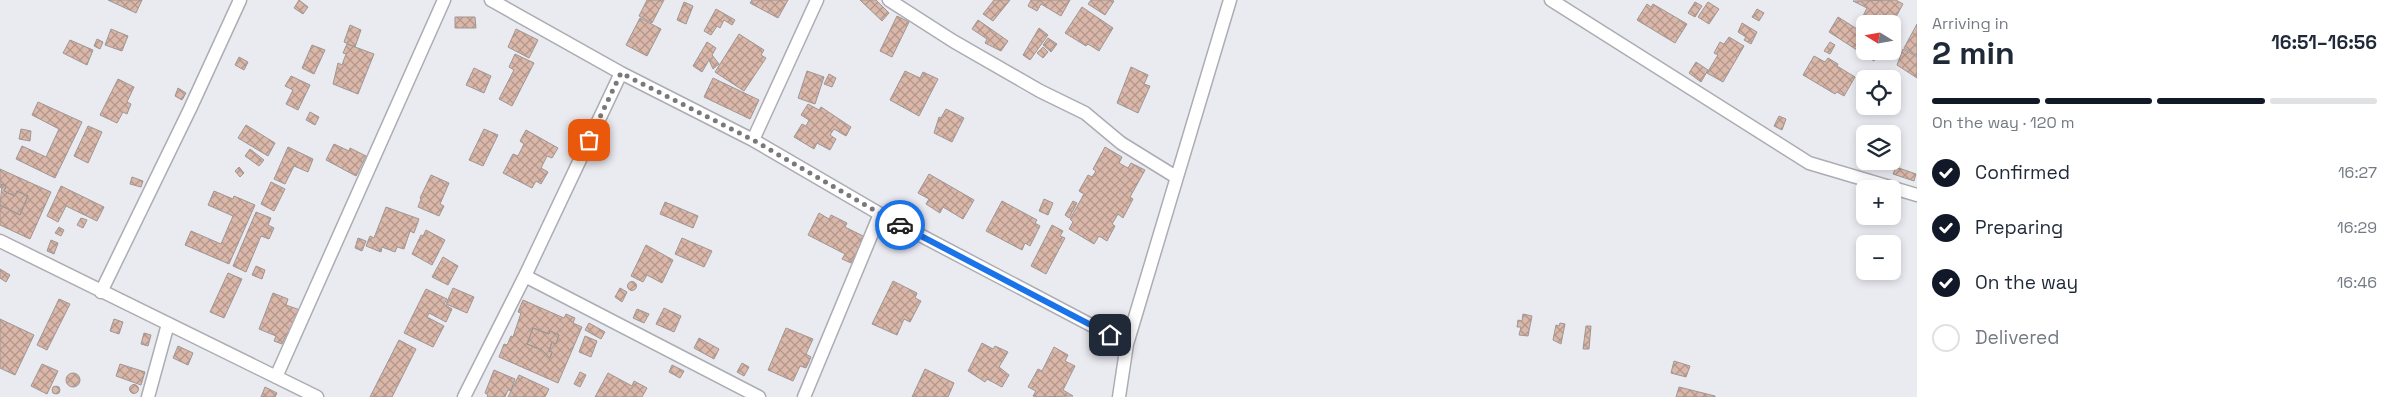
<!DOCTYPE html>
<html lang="en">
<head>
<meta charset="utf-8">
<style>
	body { margin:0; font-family:"Space Grotesk",sans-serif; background:#f2f2f3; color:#1f2937; height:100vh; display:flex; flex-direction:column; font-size:19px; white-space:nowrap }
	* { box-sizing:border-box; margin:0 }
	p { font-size:16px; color:#747a83 }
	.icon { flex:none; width:28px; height:28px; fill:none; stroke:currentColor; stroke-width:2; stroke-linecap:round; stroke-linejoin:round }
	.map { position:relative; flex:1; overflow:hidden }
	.drawer { display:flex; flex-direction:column; background:#fff; width:475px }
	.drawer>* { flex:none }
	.needle { width:32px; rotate:281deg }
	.buttons { position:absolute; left:1856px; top:15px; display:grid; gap:10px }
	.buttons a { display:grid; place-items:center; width:45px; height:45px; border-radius:8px; background:#fff; box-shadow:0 2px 8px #0003; font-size:25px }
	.pin { position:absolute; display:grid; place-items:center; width:42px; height:42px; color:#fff; margin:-21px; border-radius:10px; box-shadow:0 2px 8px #0006 }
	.courier { position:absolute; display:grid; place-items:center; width:50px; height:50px; margin:-25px; border:4px solid #1a73e8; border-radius:50%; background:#fff; color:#222; box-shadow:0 1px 6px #0007 }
	.overview em { font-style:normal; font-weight:700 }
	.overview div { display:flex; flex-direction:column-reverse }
	.overview { display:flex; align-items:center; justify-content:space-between; height:85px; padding:0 15px }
	h1 { font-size:32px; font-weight:700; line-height:38px }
	.bar { display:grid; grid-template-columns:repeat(4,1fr); gap:8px 5px; align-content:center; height:60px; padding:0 15px }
	.bar i { height:6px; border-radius:4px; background:#e0e1e3 }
	.bar .current { background:#111827 }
	.bar p { grid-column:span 4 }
	ol { padding:0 15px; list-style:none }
	li { display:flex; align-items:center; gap:15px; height:55px }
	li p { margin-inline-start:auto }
	li .icon { padding:5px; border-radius:50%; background:#111827; color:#fff; stroke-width:4 }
	li:last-child { color:#747a83 }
	li i { width:28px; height:28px; border:2px solid #e0e1e3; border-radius:50% }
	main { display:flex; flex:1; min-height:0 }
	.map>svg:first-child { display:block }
</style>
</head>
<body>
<main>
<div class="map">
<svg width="1917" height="397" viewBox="0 0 1917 397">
	<defs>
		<pattern id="building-cross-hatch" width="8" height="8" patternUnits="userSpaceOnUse" patternTransform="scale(1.25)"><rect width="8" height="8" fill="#dab7a9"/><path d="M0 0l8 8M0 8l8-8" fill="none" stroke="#b2968b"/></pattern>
	</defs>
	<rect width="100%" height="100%" fill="#eaeaf1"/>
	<path fill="url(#building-cross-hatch)" stroke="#9e9794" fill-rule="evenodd" d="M108 0H142L136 13Z
		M299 0 308 7 303 14 294 8Z
		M647 0H664L652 23 639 16Z
		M752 0H788L778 18 750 3Z
		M860 0H876L889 13 882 21Z
		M994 0H1010L993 21 983 14Z
		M1031 0H1070L1061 16 1041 4 1037 11 1028 6Z
		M1091 0H1112L1114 1 1105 15 1088 4Z
		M1896 0 1903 4 1892 24H1872L1862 18 1867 8 1853 1Z
		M684 2 693 6 686 24 677 20Z
		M1695 2 1702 6 1695 17 1688 13Z
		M1708 2 1719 9 1709 24 1698 17Z
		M1647 4 1651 7 1653 4 1687 24 1675 43 1637 20Z
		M1082 7 1113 28 1099 51 1088 44 1086 46 1065 33Z
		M716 9 735 20 732 25 724 20 720 28 717 26 711 35 704 31Z
		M1757 9 1764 13 1759 21 1752 17Z
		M897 16 909 22 892 57 880 51Z
		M455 17H475L476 28H455Z
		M1838 17 1865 34V51H1880L1874 61 1829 32Z
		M640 18 661 29 647 56 626 45Z
		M978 20 1008 41 1001 51 985 43 987 39 972 29Z
		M1742 23 1757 32 1751 44 1744 40 1746 37 1738 32Z
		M1917 24V56L1904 48Z
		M350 25 361 30 355 47 344 42Z
		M1039 28 1048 35 1030 60 1023 55Z
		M111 29 128 36 122 51 105 45Z
		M516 29 538 40 529 58 508 47Z
		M739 34 764 50 761 55 766 58 744 91 715 72Z
		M1729 37 1744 46 1723 82 1707 73 1718 55 1714 53 1720 42 1724 44Z
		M1048 38 1057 44 1051 52 1043 45Z
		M97 39 103 42 100 49 94 46Z
		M70 40 93 50 87 65 63 53Z
		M707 42 716 48 712 55 719 64 713 69 709 60 702 72 693 66Z
		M1830 42 1835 45 1830 54 1824 51Z
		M347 44 374 54 358 94 333 84 338 63 342 65 346 54 343 53Z
		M312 45 325 50 314 74 302 68Z
		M1043 47 1048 52 1043 58 1037 53Z
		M1903 49 1917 57V78L1897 65Z
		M515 54 534 63 512 106 499 99 514 70 509 67Z
		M1814 56 1825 62 1828 58 1838 64 1837 66 1855 77 1844 96 1837 92 1835 94 1803 75Z
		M239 57 248 62 244 70 235 65Z
		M1696 62 1708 70 1701 82 1689 73Z
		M1131 67 1148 75 1144 84 1150 86 1138 113 1117 103Z
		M474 68 491 76 484 93 466 85Z
		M807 71 824 77 815 104 798 98Z
		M905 71 920 78 923 72 938 79 919 116 890 100Z
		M829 74 836 78 832 87 824 84Z
		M291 76 310 85 298 110 286 104 293 90 285 86Z
		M713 78 759 100 750 119 704 97Z
		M118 79 134 87 127 102 131 104 127 114 123 112 117 123 100 115Z
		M178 88 186 93 182 100 175 96Z
		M38 102 82 122 55 178 16 159 22 146 46 157 59 129 32 115Z
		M808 104 819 110 821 107 851 127 846 136 834 129 830 135 836 139 830 150 817 143 814 149 794 137 802 124 806 126 809 120 801 115Z
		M946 109 964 118 952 142 934 133 939 117 941 118Z
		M310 112 319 117 315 125 306 120Z
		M1779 116 1786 119 1782 130 1774 126Z
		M246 125 275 143 268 156 238 138Z
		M88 126 102 132 88 163 74 156Z
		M21 129 31 131 30 141 19 139Z
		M484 129 498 135 483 166 469 160Z
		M526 130 558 148 552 158 547 156 541 168 548 172 541 184 536 181 532 188 503 173 513 154 518 156 524 144 520 141Z
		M334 144 349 151 350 148 366 156 356 176 326 160Z
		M288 147 313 159 308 172 294 166 285 184 274 179Z
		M1105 147 1122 157 1119 163 1128 168 1131 163 1145 170 1130 197 1133 199 1123 218 1118 214 1112 224 1115 226 1107 241 1099 236 1094 244 1069 229 1073 222 1070 219 1084 194 1079 191 1088 175 1092 177 1096 171 1093 169Z
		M250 149 264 160 259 166 245 156Z
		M239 167 244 173 240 177 235 171Z
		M1896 167 1916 174 1914 181 1893 174Z
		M0 169 51 192 30 239 0 225V205L20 215 28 196 17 191 15 196 4 191 6 186 2 184 0 188Z
		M929 174 974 200 963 219 943 207 940 213 926 204 929 199 918 193Z
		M431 175 449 183 440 204 444 206 439 216 418 207 421 199 420 198Z
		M132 177 143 181 141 187 130 184Z
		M271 182 285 189 274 211 261 204Z
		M2 184 6 186 4 191 15 196 17 191 28 196 20 215 0 205Z
		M61 186 104 207 97 221 66 206 58 222 47 216Z
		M214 191 233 199 234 196 255 205 229 264 185 245 191 231 221 244 233 216 208 205Z
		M1044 199 1053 203 1048 215 1039 211Z
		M1002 201 1037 220 1035 223 1040 226 1030 246 1025 243 1022 250 986 231Z
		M1073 201 1077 203 1069 218 1065 215Z
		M665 202 698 216 693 228 660 214Z
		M386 207 419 219 414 233 410 231 404 249 397 247 395 252 382 247 381 252 366 246 370 236 374 238Z
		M256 212 271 218 268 225 274 228 269 239 261 236 246 272 233 266Z
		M819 213 829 219 831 215 847 223 845 227 865 237 851 263 842 259 845 254 808 235Z
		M81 218 87 220 83 228 77 225Z
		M1052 225 1063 231 1060 236 1065 238 1046 274 1031 266Z
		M59 227 64 230 61 236 55 233Z
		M426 230 445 240 432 265 412 254 421 235 423 236Z
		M358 238 366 241 362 251 355 248Z
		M682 238 712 251 704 267 675 254Z
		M51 240 58 243 54 254 47 251Z
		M646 245 673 260 662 283 647 275 643 282 631 276Z
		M443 257 458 266 448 285 432 277Z
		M256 266 265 270 262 279 252 275Z
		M0 269 10 275 6 282 0 278Z
		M228 273 242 279 224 318 210 312Z
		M893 281 917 293 915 298 921 301 910 322 904 319 897 335 872 324Z
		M627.5 286a4.5 4.5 0 1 1 9 0a4.5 4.5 0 1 1-9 0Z
		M453 288 474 297 467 313 446 304Z
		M620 288 627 292 622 302 615 297Z
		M426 289 447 299 444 304 452 309 446 322 429 313 427 317 444 326 433 347 404 333Z
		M273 293 288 299 286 305 300 310 291 334 287 333 282 344 274 341 276 336 259 329Z
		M59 299 70 304 47 350 37 345Z
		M523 300 564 318 566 314 575 318 573 323 582 327 558 383 499 357 504 344 507 345 511 336 513 337 521 313 518 312ZM533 328 549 334 550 331 559 335 556 344 552 342 549 351 552 352 550 358 542 350 527 344Z
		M664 308 681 316 674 332 656 324Z
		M637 309 649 314 644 323 633 318Z
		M1523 314 1532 316 1528 336 1519 335 1521 327H1517L1518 320 1522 321Z
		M0 319 34 335 15 375 0 368Z
		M114 319 123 322 119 334 110 331Z
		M589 323 605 332 601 339 585 330Z
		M1560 323 1565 324 1561 344 1553 340 1556 325 1559 326Z
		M1586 326H1591L1589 349H1583Z
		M533 328 549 334 550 331 559 335 556 344 552 342 549 351 552 352 550 358 542 350 527 344Z
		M786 328 813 339 806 354 811 357 806 368 800 366 793 381 768 370Z
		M144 333 151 335 148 346 141 344Z
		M585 336 597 341 591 357 579 352Z
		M699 338 719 349 714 359 694 348Z
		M399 340 416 349 392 397H370Z
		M982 343 993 349 995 346 1008 352 999 367 1009 375 1002 387 987 379 985 382 968 371Z
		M178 346 193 353 188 365 173 358Z
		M1054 347 1068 355 1065 361 1075 366 1063 390 1073 396 1035 397 1033 396 1036 391 1028 387 1038 369 1042 371Z
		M1674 361 1690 366 1686 377 1671 373Z
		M742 363 749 367 744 376 737 372Z
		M42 364 58 371 47 394 31 386Z
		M120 364 145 372 141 385 116 376Z
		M672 365 684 371 680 378 669 372Z
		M925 369 954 383 948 397H912Z
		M494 370 515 379 511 391 508 390 505 397H487L488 395 485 393Z
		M580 372 586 375 580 387 574 384Z
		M608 373 632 386 634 381 647 388 642 397H595Z
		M66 380a7 7 0 1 1 14 0a7 7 0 1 1-14 0Z
		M519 375 549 389 545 397H508Z
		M129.5 389a4.5 4.5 0 1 1 9 0a4.5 4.5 0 1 1-9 0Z
		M52 390a4 4 0 1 1 8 0a4 4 0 1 1-8 0Z
		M265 387 277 393 275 397H261Z
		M1679 387 1715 396V397H1676Z"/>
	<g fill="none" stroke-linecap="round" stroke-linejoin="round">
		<g stroke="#acacb3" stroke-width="15">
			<path id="minor" d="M491 0 621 73 753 140 880 214 1127 344
				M889 0 953 41 1040 91 1085 113 1121 143 1176 177
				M1551 0 1809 163 1917 195
				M753 140 817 0
				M0 241 317 397
				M525 276 621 73
				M101 292 190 109 240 0
				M276 377 444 0
				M148 397 168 324
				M464 397 525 276 759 397
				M804 397 880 214
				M1119 397 1127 344 1230 0"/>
		</g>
		<use href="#minor" stroke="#fff" stroke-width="12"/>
	</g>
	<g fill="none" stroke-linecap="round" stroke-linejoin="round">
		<path stroke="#78787d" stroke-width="5" stroke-dasharray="0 9" d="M589 140 621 73 753 140 900 225"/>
		<path stroke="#1a73e8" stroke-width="6" d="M900 225 1110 335"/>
	</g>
</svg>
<div class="buttons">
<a><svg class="needle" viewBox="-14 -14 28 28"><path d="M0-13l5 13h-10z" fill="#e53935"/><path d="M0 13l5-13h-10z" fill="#747a83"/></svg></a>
<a><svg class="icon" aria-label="locate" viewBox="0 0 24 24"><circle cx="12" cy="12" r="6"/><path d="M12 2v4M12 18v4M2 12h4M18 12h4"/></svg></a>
<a><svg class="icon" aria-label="layers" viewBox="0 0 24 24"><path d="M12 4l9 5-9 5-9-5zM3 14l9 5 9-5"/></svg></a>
<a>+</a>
<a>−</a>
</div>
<div class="pin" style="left:589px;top:140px;background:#ea580c"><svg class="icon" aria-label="bag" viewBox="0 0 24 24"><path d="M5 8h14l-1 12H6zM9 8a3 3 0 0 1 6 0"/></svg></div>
<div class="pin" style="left:1110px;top:335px;background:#1f2937"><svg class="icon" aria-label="home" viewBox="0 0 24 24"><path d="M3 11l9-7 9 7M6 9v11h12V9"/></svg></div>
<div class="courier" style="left:900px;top:225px"><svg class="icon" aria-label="car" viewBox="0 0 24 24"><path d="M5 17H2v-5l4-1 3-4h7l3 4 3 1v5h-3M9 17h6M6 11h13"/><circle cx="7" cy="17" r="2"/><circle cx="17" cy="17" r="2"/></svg></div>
</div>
<section class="drawer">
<div class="overview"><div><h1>2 min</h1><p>Arriving in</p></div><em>16:51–16:56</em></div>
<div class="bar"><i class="current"></i><i class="current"></i><i class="current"></i><i></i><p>On the way · 120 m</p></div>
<ol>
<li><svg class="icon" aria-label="check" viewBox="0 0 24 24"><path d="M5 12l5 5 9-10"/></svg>Confirmed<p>16:27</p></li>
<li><svg class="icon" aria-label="check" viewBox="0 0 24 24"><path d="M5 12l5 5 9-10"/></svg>Preparing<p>16:29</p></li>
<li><svg class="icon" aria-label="check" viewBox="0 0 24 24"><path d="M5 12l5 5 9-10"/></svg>On the way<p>16:46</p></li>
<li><i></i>Delivered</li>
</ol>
</section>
</main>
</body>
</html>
